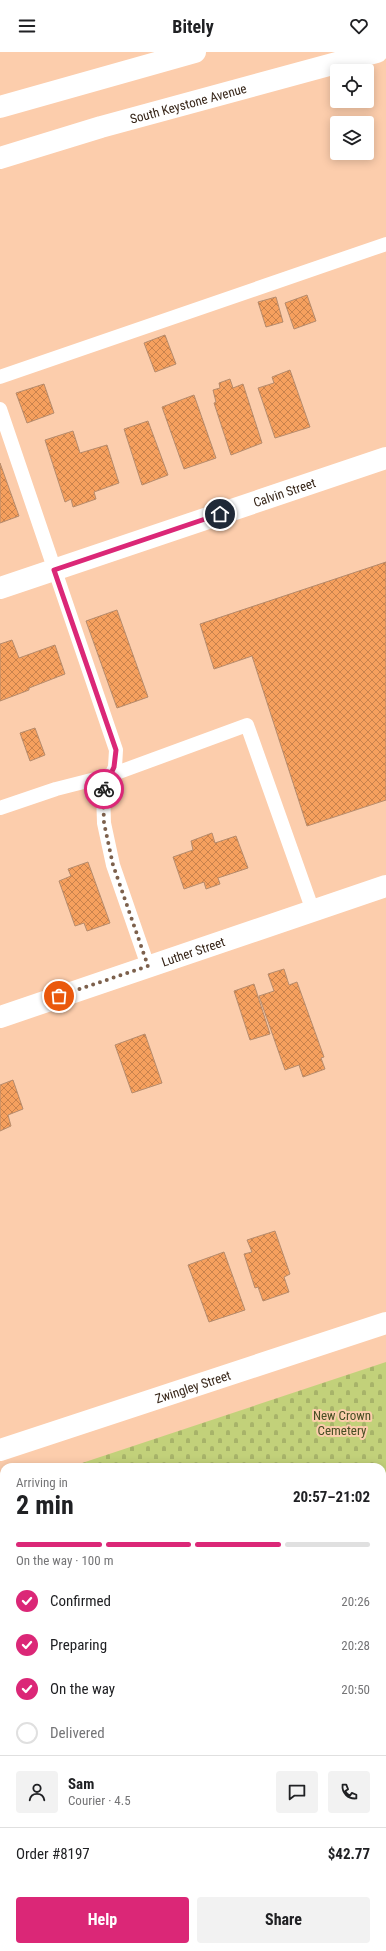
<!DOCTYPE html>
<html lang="en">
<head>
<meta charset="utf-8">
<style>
	body { margin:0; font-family:"Roboto Condensed",sans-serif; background:#f2f2f2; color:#202124; height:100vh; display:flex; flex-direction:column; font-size:15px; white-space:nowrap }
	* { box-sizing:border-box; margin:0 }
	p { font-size:13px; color:#757577 }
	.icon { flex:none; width:22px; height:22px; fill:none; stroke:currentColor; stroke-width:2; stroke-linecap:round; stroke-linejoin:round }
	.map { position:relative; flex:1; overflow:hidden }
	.side { position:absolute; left:0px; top:1411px; width:386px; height:488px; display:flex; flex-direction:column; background:#fff; border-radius:12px 12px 0 0; box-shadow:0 2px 10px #0003 }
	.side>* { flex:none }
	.buttons { position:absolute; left:330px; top:12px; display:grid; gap:8px }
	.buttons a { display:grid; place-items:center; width:44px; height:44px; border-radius:4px; background:#fff; box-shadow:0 2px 10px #0003; font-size:20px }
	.pin { position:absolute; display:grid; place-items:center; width:34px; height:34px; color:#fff; margin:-17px; border:2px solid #fff; border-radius:50%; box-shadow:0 1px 4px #0007 }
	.courier { position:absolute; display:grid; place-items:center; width:40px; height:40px; margin:-20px; border:3px solid #db2777; border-radius:50%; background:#fff; color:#222; box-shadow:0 1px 5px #0007 }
	.headline em { font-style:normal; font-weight:700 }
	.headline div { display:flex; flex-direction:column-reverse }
	.headline { display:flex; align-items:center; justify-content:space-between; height:68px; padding:0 16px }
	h1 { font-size:26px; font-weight:700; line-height:30px }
	.bar { display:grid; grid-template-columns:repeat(4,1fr); gap:6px 4px; align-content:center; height:48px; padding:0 16px }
	.bar i { height:5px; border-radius:3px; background:#e0e0e0 }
	.bar .active { background:#db2777 }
	.bar p { grid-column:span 4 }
	.line { display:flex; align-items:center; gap:10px; padding:0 16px; border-top:1px solid #e0e0e0 }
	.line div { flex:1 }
	.round { display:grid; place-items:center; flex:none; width:42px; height:42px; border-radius:4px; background:#f2f2f2 }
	ol { padding:0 16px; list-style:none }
	li { display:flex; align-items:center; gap:12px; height:44px }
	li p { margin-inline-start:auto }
	li .icon { padding:4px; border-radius:50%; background:#db2777; color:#fff; stroke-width:4 }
	li:last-child { color:#757577 }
	li i { width:22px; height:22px; border:2px solid #e0e0e0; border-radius:50% }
	.action { display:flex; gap:8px; margin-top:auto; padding:8px 16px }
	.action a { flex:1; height:46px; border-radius:4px; background:#db2777; color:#fff; font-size:16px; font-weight:700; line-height:46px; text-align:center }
	.action a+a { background:#f2f2f2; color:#202124 }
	header { display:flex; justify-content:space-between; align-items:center; height:52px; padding:0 16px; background:#fff; font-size:18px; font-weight:700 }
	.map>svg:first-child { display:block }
</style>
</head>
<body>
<header><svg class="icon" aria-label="menu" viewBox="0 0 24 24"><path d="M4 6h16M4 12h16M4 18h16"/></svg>Bitely<svg class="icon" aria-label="heart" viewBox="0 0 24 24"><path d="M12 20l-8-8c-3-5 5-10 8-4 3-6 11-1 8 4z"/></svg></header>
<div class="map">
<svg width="386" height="1899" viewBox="0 0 386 1899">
	<defs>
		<pattern id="cemetery-stones" width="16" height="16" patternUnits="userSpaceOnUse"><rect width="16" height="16" fill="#c2d17a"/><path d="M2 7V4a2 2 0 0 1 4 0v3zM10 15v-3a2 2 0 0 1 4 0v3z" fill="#a7b369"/></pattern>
		<pattern id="building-cross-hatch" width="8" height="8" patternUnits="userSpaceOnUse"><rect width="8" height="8" fill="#f6a05e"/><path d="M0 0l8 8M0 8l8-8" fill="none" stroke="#c8824d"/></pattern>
	</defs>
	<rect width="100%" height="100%" fill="#fccdac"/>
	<path fill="url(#cemetery-stones)" d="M386 1310V1494L382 1521V1415H70Z
		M4 1437V1895H336L335 1899H0V1438Z"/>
	<path fill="url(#building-cross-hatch)" stroke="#b68b6c" d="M307 243 316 269 294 277 285 251Z
		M276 245 283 270 266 275 258 250Z
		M165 283 176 312 155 320 144 291Z
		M290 318 310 375 275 386 258 336 274 331 272 325Z
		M230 327 233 336 243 332 262 391 231 403 214 351 216 350 213 338 220 336 219 331Z
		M44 332 54 361 27 371 16 341Z
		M194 343 216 406 184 417 162 355Z
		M148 369 168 423 142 433 124 377Z
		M73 379 80 401 107 393 119 431 94 440 96 447 73 455 71 447 65 450 45 388Z
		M0 411 19 464 0 471Z
		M386 510V748L307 774 252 604 214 617 200 572Z
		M117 558 148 645 117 656 86 569Z
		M12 588 19 606 55 593 65 622 29 636V638L0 649V592Z
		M35 676 45 703 30 709 20 681Z
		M212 781 215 791 236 784 248 816 218 826 220 832 206 837 204 830 184 837 173 805 193 798 191 789Z
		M88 810 110 871 87 879 84 871 75 874 59 829 71 824 68 817Z
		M284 917 289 933 297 930 324 1005 321 1006 325 1017 303 1025 299 1013 285 1018 259 944 274 939 268 922Z
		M254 932 270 982 250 988 234 939Z
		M145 982 162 1031 132 1041 115 993Z
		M13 1028 23 1057 8 1063 11 1074 0 1079V1033Z
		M275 1179 290 1222 284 1225 289 1240 263 1249 258 1235 255 1236 244 1202 252 1200 247 1188Z
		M224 1200 245 1258 209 1270 188 1213Z"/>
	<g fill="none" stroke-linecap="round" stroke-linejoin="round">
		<path stroke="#fff" stroke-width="14" d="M0 325 386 192
			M0 357 116 698 115 715 103 740 104 771 113 813 148 914
			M0 756 56 737 111 723 247 673 313 859
			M0 1823 4 1835
			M24 1895 25 1899"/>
		<g stroke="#fff" stroke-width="22">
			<path id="s1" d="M0 536 386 406"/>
			<path id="s2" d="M0 965 386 834"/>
			<path id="s3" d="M0 1398 386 1271"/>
		</g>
		<g stroke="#fff" stroke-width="22">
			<path d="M0 55 195 0"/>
			<path id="s4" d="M0 106 101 75 377 0"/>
			<path d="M382 1760 386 1731"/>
			<path d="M362 1899 363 1895"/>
		</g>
	</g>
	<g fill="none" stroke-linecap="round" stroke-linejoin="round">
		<path stroke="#7c604c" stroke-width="4" stroke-dasharray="0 7.2" d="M59 944 148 914 113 813 104 771 103 740 104 737"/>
		<path stroke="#db2777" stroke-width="5" d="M104 737 114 715 116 698 54 518 220 462"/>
	</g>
	<g text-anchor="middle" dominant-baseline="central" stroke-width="4" stroke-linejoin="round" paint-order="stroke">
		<g font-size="13" fill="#372619" stroke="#fccdac">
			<text stroke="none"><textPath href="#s4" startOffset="196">South Keystone Avenue</textPath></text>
			<text stroke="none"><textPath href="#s1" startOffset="300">Calvin Street</textPath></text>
			<text stroke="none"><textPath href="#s2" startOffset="204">Luther Street</textPath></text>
			<text stroke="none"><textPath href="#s3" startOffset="203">Zwingley Street</textPath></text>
		</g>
		<g font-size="13" fill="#484f24" stroke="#fccdac">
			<text x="342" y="1363">New Crown<tspan x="342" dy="15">Cemetery</tspan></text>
		</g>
	</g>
</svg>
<div class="buttons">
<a><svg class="icon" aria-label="locate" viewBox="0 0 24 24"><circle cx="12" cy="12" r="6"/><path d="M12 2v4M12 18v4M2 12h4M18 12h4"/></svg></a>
<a><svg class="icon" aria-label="layers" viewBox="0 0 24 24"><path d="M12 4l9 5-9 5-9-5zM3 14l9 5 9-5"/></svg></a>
</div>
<div class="pin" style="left:59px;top:944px;background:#ea580c"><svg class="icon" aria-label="bag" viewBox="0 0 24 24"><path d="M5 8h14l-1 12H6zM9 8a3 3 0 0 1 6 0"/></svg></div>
<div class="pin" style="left:220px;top:462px;background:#1f2937"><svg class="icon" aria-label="home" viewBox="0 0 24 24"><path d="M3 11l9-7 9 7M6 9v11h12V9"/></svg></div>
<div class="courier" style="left:104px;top:737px"><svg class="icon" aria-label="bike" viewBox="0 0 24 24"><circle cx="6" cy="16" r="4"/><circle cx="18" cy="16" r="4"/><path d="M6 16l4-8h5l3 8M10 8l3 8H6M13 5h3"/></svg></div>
<section class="side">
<div class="headline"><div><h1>2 min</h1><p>Arriving in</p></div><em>20:57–21:02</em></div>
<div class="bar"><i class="active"></i><i class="active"></i><i class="active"></i><i></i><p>On the way · 100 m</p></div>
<ol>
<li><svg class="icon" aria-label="check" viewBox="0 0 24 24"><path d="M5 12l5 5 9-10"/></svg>Confirmed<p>20:26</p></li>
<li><svg class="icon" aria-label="check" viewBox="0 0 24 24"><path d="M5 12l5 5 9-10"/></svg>Preparing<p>20:28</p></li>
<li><svg class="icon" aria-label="check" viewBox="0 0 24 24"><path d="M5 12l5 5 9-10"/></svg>On the way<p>20:50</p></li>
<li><i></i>Delivered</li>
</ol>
<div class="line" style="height:72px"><a class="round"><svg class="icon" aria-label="person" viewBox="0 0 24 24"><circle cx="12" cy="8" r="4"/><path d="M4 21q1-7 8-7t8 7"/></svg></a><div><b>Sam</b><p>Courier · 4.5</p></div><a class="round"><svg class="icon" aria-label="chat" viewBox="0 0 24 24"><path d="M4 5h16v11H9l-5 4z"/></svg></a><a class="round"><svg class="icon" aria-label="phone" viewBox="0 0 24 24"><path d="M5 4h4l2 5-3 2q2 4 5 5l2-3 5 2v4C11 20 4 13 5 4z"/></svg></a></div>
<div class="line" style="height:52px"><div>Order #8197</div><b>$42.77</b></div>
<div class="action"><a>Help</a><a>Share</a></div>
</section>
</div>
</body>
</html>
